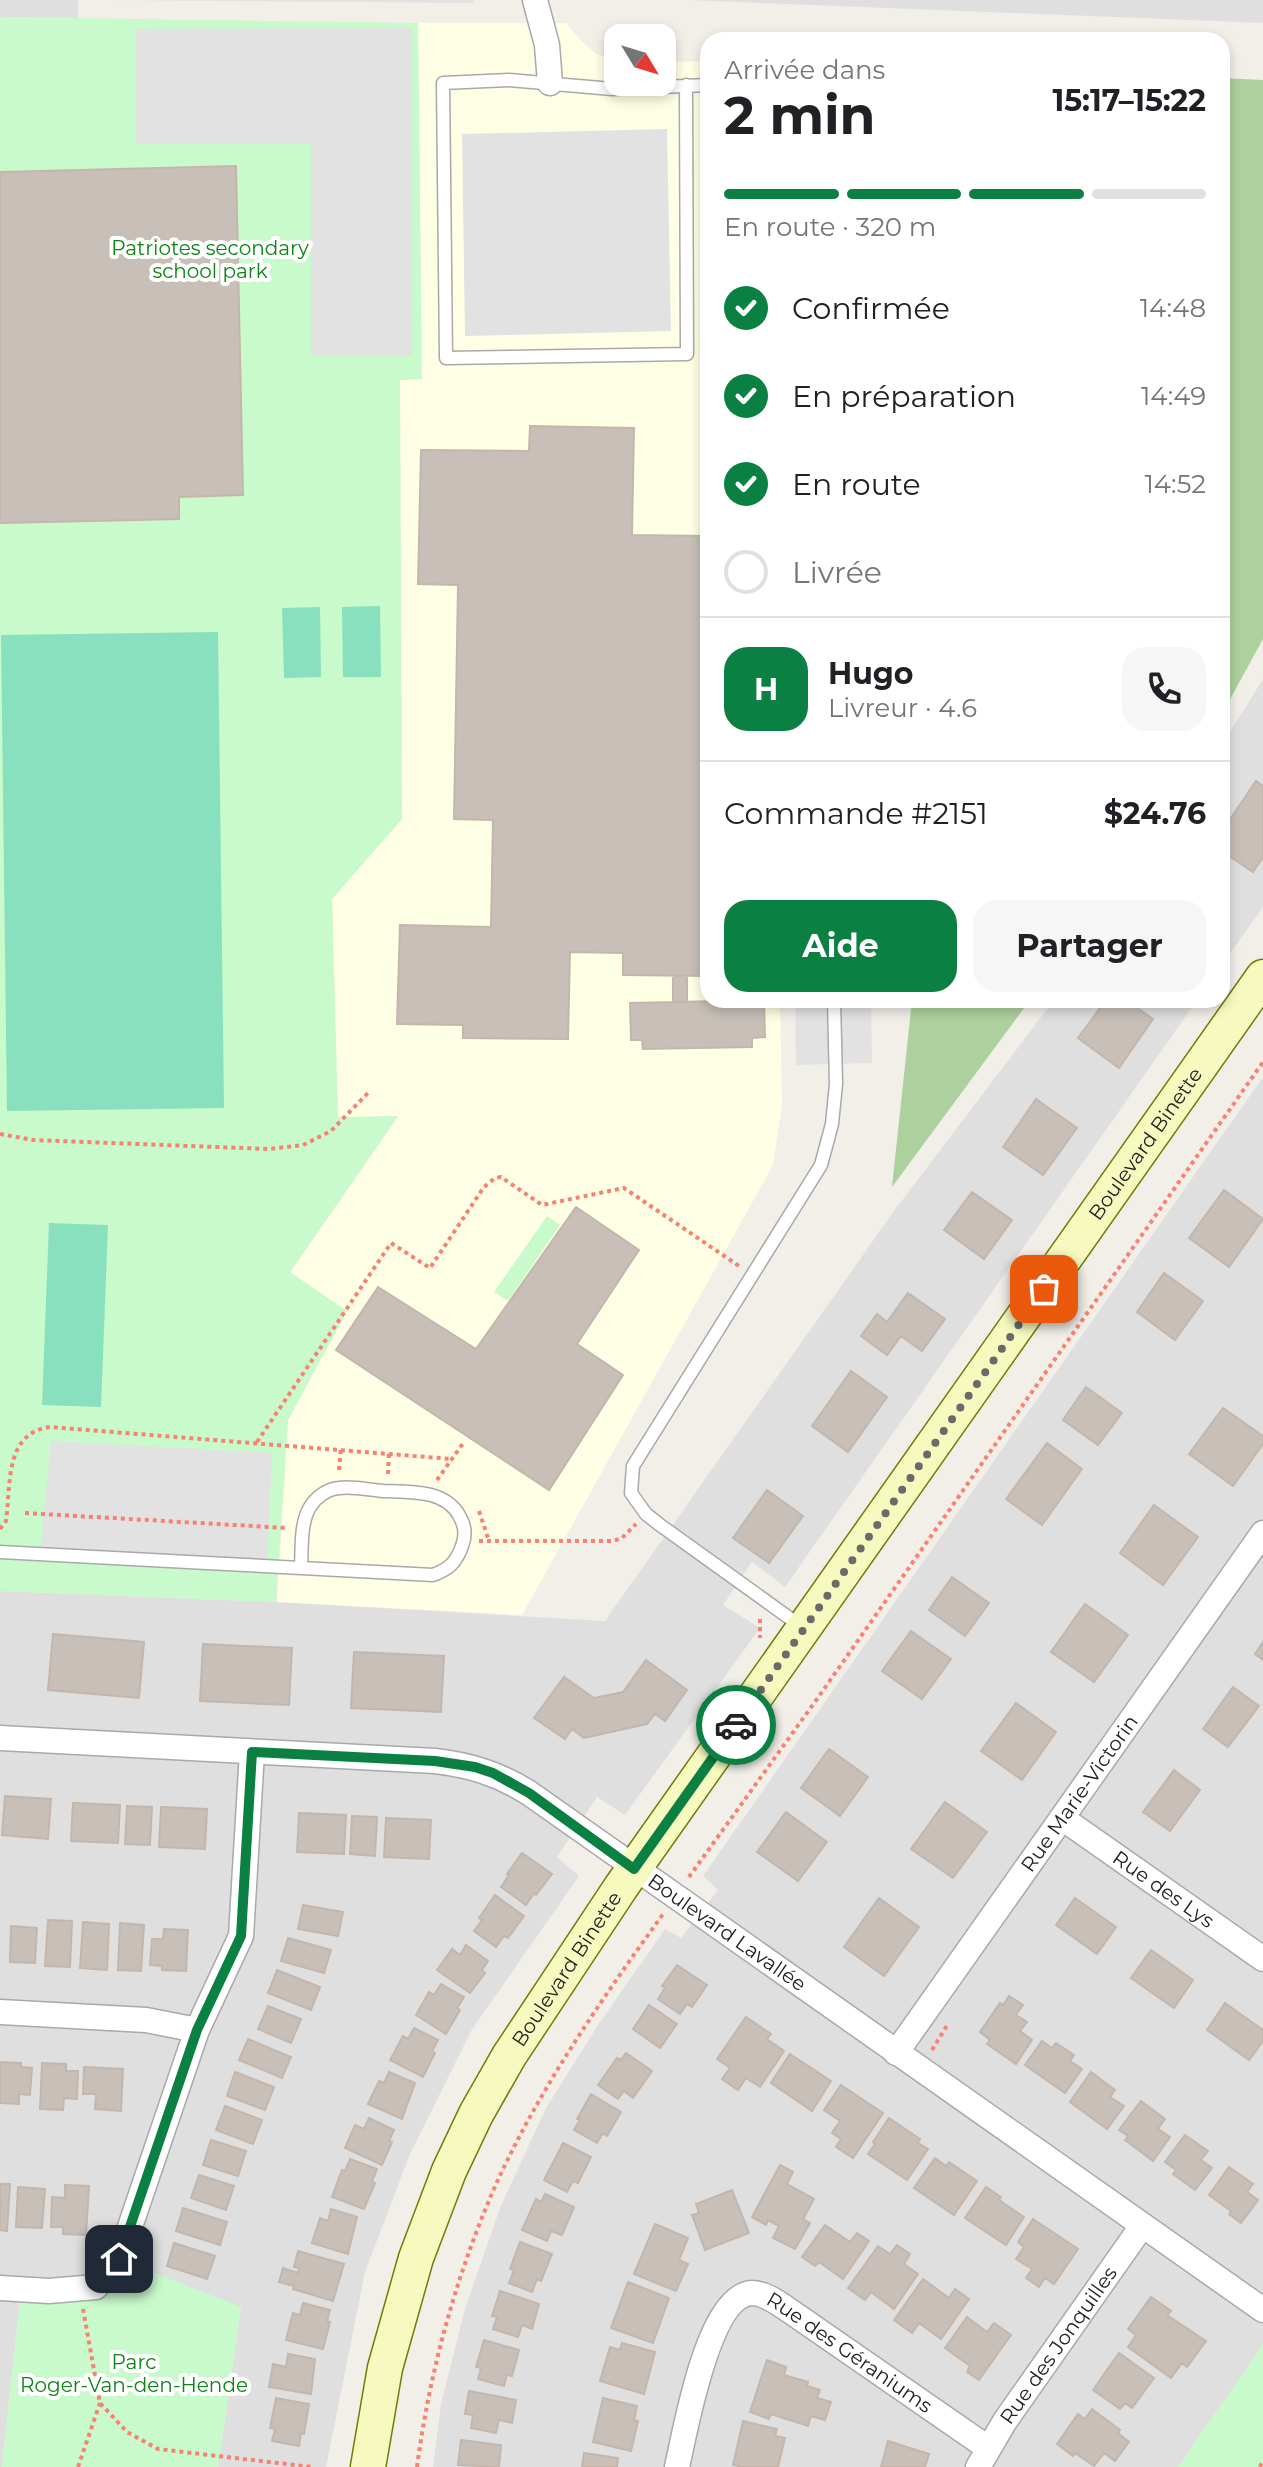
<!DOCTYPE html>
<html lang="fr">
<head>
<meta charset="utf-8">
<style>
	body { margin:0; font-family:Montserrat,sans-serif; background:#f6f6f6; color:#202124; height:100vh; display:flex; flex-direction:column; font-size:30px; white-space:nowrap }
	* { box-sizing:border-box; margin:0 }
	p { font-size:26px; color:#757577 }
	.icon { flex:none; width:44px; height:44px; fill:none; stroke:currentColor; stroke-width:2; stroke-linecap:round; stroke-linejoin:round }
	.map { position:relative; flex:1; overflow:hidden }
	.panel { position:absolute; left:700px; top:32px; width:530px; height:976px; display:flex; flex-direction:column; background:#fff; border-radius:24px; box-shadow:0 4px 12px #0003 }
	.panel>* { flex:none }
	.needle { width:52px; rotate:128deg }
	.controls { position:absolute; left:604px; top:24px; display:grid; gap:16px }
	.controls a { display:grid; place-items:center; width:72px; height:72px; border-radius:16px; background:#fff; box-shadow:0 4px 12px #0003; font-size:40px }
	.pin { position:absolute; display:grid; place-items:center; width:68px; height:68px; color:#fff; margin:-34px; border-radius:16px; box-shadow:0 4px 12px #0006 }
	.courier { position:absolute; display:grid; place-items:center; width:80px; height:80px; margin:-40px; border:6px solid #0b8043; border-radius:50%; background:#fff; color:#222; box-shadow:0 2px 10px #0007 }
	.summary em { font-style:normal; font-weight:700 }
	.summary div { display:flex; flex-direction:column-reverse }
	.summary { display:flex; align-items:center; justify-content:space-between; height:136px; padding:0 24px }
	h1 { font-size:52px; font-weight:700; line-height:60px }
	.bar { display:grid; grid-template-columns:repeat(4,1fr); gap:12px 8px; align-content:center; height:96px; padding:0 24px }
	.bar i { height:10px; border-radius:6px; background:#e0e0e0 }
	.bar .active { background:#0b8043 }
	.bar p { grid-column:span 4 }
	.line { display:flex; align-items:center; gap:20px; padding:0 24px; border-top:2px solid #e0e0e0 }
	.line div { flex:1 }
	.round { display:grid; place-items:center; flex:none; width:84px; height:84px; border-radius:24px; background:#f6f6f6 }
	ol { padding:0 24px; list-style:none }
	li { display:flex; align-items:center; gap:24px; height:88px }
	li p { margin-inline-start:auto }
	li .icon { padding:8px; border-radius:50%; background:#0b8043; color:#fff; stroke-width:4 }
	li:last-child { color:#757577 }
	li i { width:44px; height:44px; border:4px solid #e0e0e0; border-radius:50% }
	.cta { display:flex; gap:16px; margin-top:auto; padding:16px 24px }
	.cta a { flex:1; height:92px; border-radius:24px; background:#0b8043; color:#fff; font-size:32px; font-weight:700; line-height:92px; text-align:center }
	.cta a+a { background:#f6f6f6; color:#202124 }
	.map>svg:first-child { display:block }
</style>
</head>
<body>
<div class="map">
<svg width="1263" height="2467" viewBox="0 0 1263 2467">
	<rect width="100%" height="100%" fill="#f2efe9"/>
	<path fill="#e0dfdf" d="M0 0H78V18L0 17Z
		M688 0H1263V23Z
		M1263 679V907L1222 965V745Z
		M1054 1000H1197L785 1587 752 1562 723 1605 760 1628 625 1815 597 1797 557 1857 579 1876 471 2031 410 2154 365 2272 326 2467H218L241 2307 96 2287 21 2290 2 2467H0V1591L276 1602 605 1621 894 1211Z
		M1263 1077V2345L1178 2467H433L441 2404 465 2309 500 2208 546 2108 600 2022 665 1929 681 1938 718 1890 703 1876Z"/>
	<path fill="#ffffe5" d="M418 23H566L582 42 595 53 618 62V82H662V62L708 61V1000H780L782 1105 773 1165 522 1615 277 1602 288 1420 347 1311 290 1273 398 1117H338L332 899 402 818 400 380 422 379Z"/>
	<path fill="#add19e" d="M1222 78 1263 80V639L1222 714Z
		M912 1000H1030L892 1187Z"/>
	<path fill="#c8facc" d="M0 17 418 23 422 379 400 380 402 819 332 899 338 1117 398 1116 290 1272 347 1311 288 1420 276 1602 0 1591Z
		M547 1216 560 1225 508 1301 494 1292Z
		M119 2259 241 2307 218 2467H2L21 2289 96 2287Z
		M1263 2345V2467H1178Z"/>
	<path fill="#88e0be" d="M380 606 381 677H343L342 607Z
		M320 607 321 677 284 678 282 608Z
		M218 632 224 1108 7 1111 1 635Z
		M49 1223 108 1225 101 1407 42 1405Z"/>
	<path fill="#e2e2e2" d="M108 0H473L474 3Z
		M412 28V355L311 356V143L136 144V29Z
		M667 129 671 331 465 336 462 134Z
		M795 1000H871L872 1063 796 1065Z
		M51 1441 272 1453 267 1566 40 1554Z"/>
	<path fill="#c7bfb8" stroke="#c4b6ab" stroke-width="2" d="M236 166 243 495 179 497V519L0 523V172Z
		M530 426 634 428 632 535 708 536V976L623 975V953L570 952 568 1039 463 1038V1025L397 1024 400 925 491 927 493 820 454 819 458 585 418 584 421 450 529 451Z
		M1256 781 1263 786V857L1253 872 1222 851V831Z
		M673 976H687V1002H673Z
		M764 1000 765 1037 752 1038V1047L643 1049 642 1040H631L630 1003Z
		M1106 1000H1126L1153 1019 1119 1068 1078 1038Z
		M1036 1099 1077 1128 1043 1175 1003 1147Z
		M1224 1190 1263 1219 1229 1267 1189 1238Z
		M972 1192 1012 1220 984 1259 944 1230Z
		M576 1207 639 1250 577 1344 623 1375 549 1490 336 1350 378 1287 476 1349Z
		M1164 1273 1203 1301 1175 1340 1137 1312Z
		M908 1293 945 1319 922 1351 901 1336 887 1355 861 1336 877 1314 887 1322Z
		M851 1371 887 1397 848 1452 812 1426Z
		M1086 1387 1122 1413 1098 1445 1063 1420Z
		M1223 1408 1263 1436V1444L1233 1486 1189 1454Z
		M1047 1443 1082 1469 1042 1525 1006 1499Z
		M767 1490 803 1516 769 1563 733 1538Z
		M1154 1505 1198 1537 1163 1585 1120 1553Z
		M952 1577 989 1603 965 1636 929 1610Z
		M1085 1604 1128 1635 1094 1682 1051 1652Z
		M911 1631 951 1659 922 1699 882 1671Z
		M53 1634 144 1642 139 1698 48 1690Z
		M1263 1642V1660L1255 1654Z
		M203 1644 292 1648 289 1705 200 1701Z
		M354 1652 444 1656 441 1712 351 1708Z
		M646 1660 687 1690 665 1721 655 1714 647 1724 584 1738 572 1729 565 1739 534 1718 564 1677 594 1698 623 1692Z
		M1233 1687 1259 1706 1228 1747 1203 1729Z
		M1016 1703 1056 1732 1022 1780 981 1751Z
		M829 1749 868 1777 840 1816 801 1788Z
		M1174 1770 1200 1790 1170 1831 1143 1812Z
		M5 1796 51 1799 48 1839 2 1835Z
		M945 1802 987 1832 953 1878 911 1849Z
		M73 1803 120 1805 118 1843 71 1841Z
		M127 1806 152 1807 150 1845 125 1844Z
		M161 1807 207 1809 205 1849 159 1847Z
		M786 1812 827 1842 798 1881 757 1852Z
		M299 1813 346 1815 344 1854 297 1852Z
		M352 1816 377 1817 375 1856 350 1854Z
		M386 1818 431 1820 429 1859 384 1857Z
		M522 1853 552 1874 536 1895 534 1893 526 1905 501 1887 509 1875 507 1874Z
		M495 1895 524 1916 508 1938 504 1936 496 1947 474 1931 482 1920 479 1918Z
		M879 1898 919 1927 884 1976 844 1947Z
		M1075 1898 1116 1927 1097 1954 1056 1925Z
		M303 1905 343 1912 338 1936 298 1929Z
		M48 1920 72 1921 70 1967 45 1966Z
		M83 1922 109 1924 107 1970 80 1968Z
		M120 1923 144 1925 141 1971 118 1970Z
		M11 1926 37 1928 35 1963 10 1962Z
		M164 1929 188 1930 186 1971 162 1970V1966L150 1965 152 1939H163Z
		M288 1938 331 1950 324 1973 281 1961Z
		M466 1945 488 1961 482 1970 485 1973 470 1993 437 1970 452 1949 460 1955Z
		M1151 1950 1193 1980 1174 2008 1131 1978Z
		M677 1965 707 1985 692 2007 687 2004 680 2014 658 1999 665 1988 662 1986Z
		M277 1970 320 1987 311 2010 268 1993Z
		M441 1984 464 1997 457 2008 460 2010 446 2034 416 2015 429 1992 434 1995Z
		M1009 1996 1023 2005 1016 2015 1027 2022 1020 2031 1032 2040 1016 2064 987 2044 990 2040 980 2032 1000 2003 1003 2005Z
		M1225 2003 1263 2030V2041L1249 2060 1207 2030Z
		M649 2005 677 2024 660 2048 633 2029Z
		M268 2006 301 2019 291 2043 258 2029Z
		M746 2017 771 2034 767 2039 784 2051 760 2087 746 2078 738 2090 722 2079 730 2068 717 2059Z
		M414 2028 438 2040 432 2051 435 2053 423 2077 390 2060 403 2036 408 2039Z
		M248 2039 291 2057 282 2078 239 2060Z
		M1042 2041 1052 2048 1056 2043 1074 2055 1070 2061 1082 2069 1065 2093 1025 2065Z
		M626 2053 652 2071 633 2098 624 2091 618 2099 598 2085 617 2058 621 2060Z
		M790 2054 831 2081 812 2111 771 2083Z
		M0 2062 21 2063V2067L32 2068 30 2095 19 2094V2104L0 2103Z
		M42 2063 66 2064V2071H78L77 2099 64 2098 63 2110 40 2109Z
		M84 2067 123 2069 121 2111 95 2109 96 2094H83Z
		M235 2072 274 2087 265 2110 227 2096Z
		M389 2072 415 2083 402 2119 368 2104 379 2081 384 2083Z
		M1091 2072 1115 2090 1110 2097 1124 2106 1107 2129 1070 2102Z
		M841 2085 883 2113 853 2158 836 2147 841 2139 832 2133 840 2121 824 2110Z
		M591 2094 621 2112 607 2136 603 2133 597 2143 574 2130 580 2120 577 2119Z
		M1141 2101 1165 2119 1158 2129 1170 2137 1153 2161 1125 2140 1128 2136 1119 2130Z
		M225 2106 262 2120 253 2144 216 2130Z
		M369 2118 394 2130 389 2141 392 2142 382 2165 345 2148 355 2125 364 2129Z
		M889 2118 920 2139 918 2143 928 2149 907 2180 868 2154 875 2144 873 2142Z
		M1185 2135 1208 2151 1201 2160 1212 2168 1195 2190 1173 2174 1176 2170 1165 2162Z
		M211 2140 246 2151 238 2176 203 2165Z
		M563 2143 591 2157 578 2183 573 2181 567 2192 544 2180Z
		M935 2158 946 2166 949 2162 977 2181 954 2215 914 2188Z
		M350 2159 377 2169 372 2181 375 2183 364 2209 332 2197 342 2170 345 2171Z
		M780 2165 793 2172 787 2184 814 2199 803 2219 810 2223 795 2249 773 2238 779 2226 768 2220 766 2225 752 2217Z
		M1229 2167 1253 2184 1247 2192 1258 2200 1241 2223 1229 2214 1231 2211 1209 2195Z
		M199 2175 234 2186 226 2210 191 2198Z
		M0 2184H10L7 2231 0 2230Z
		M65 2185 89 2186 86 2235 63 2234V2227H51L52 2197 65 2198Z
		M18 2187 45 2189 42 2228 16 2227Z
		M986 2187 1001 2197 999 2200 1024 2217 1006 2245 965 2218Z
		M732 2190 749 2233 705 2250 692 2215 699 2213 696 2204Z
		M545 2194 574 2207 562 2235 551 2231 547 2241 522 2230 536 2199 541 2202Z
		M183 2208 227 2222 220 2245 176 2231Z
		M331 2209 357 2217 348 2254 312 2243 320 2218 328 2221Z
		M1033 2219 1078 2249 1054 2284 1045 2278 1039 2287 1026 2278 1032 2269 1016 2259 1024 2247 1018 2242Z
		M655 2224 688 2238 679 2260 688 2264 676 2291 634 2274Z
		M825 2225 850 2242 857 2233 869 2241 843 2279 819 2262 815 2266 802 2257Z
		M520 2242 552 2254 541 2281 537 2279 532 2292 509 2283 514 2270 510 2269Z
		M174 2243 215 2256 207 2279 167 2266Z
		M897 2245 910 2254 904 2264 918 2274 894 2309 871 2292 865 2300 848 2288 878 2246 890 2254Z
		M298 2251 344 2264 333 2301 293 2289 294 2286 279 2282 283 2268 298 2273 299 2268 294 2267Z
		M923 2279 949 2298 955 2289 969 2299 941 2339 919 2323 912 2333 894 2320Z
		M628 2282 669 2298 653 2343 611 2328Z
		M500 2291 539 2304 532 2329 522 2325 518 2337 493 2329 497 2317 492 2316Z
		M1151 2297 1171 2311 1167 2315 1206 2341 1187 2367 1182 2363 1171 2378 1128 2347 1136 2335 1128 2329Z
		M303 2303 330 2310 327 2321 330 2322 323 2349 286 2340 293 2313 300 2315Z
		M967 2317 987 2332 994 2323 1011 2335 979 2380 967 2372 970 2366 945 2348Z
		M484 2340 519 2350 512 2376 507 2375 504 2386 478 2379 481 2368 476 2367Z
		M622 2343 655 2352 644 2394 600 2381 610 2347 620 2350Z
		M1119 2353 1154 2378 1132 2408 1125 2403 1120 2409 1093 2390Z
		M288 2354 315 2359 311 2394 269 2387 273 2364 286 2367Z
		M767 2360 786 2367 784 2375 808 2382 807 2386 820 2390 817 2398 831 2402 825 2420 811 2416 808 2426 771 2414 769 2419 750 2412Z
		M469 2391 516 2400 512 2423 499 2420 496 2433 471 2428 473 2415 465 2414Z
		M276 2398 309 2404 304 2434 301 2433 299 2446 272 2441 275 2429 270 2428Z
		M603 2398 637 2406 634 2420 638 2421 631 2451 593 2442Z
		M1092 2409 1120 2430 1118 2433 1129 2442 1115 2461 1104 2453 1094 2466 1075 2453 1073 2456 1057 2444 1078 2414 1085 2419Z
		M743 2421 777 2429 775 2436 785 2438 778 2467H743L733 2465Z
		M461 2440 501 2445 499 2467 458 2465Z
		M888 2441 929 2454 925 2467H881Z
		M584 2453 618 2458 617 2467H582Z"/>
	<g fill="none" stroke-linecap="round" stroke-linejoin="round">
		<g stroke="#a9a9a9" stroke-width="15">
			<path id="lane" d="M686 85 687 354 446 358 443 83 509 80 612 89 708 85
				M0 1552C144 1560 289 1567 433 1575 449 1569 456 1563 462 1546 466 1536 465 1526 460 1517 446 1489 409 1492 383 1491 369 1490 353 1486 339 1488 327 1489 316 1497 310 1507 300 1523 302 1549 301 1568
				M802 1627 660 1525 646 1514 631 1493 633 1466 821 1165 832 1124 836 1084 834 1000"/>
		</g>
		<g stroke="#a9a9a9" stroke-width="27">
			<g id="street">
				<path d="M535 0 547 45 550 83"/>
				<path id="s1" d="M0 1738 435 1761C470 1765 499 1774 529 1793L1263 2310"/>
				<path id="s2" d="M1062 1818 1263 1959"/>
				<path d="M0 2012 146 2020 197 2030"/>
				<path id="s3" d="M896 2053 1263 1533"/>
				<path d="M0 2288 49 2291 96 2287 119 2259 197 2030 241 1936 252 1752"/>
				<path id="s4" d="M677 2467C685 2432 708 2295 752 2293 765 2293 780 2304 790 2311L988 2448"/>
				<path id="s5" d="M978 2467 1005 2421 1142 2226"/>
			</g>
		</g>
		<g stroke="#707d05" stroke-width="37">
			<g id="secondary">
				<path id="s6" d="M368 2467 385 2368 416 2258 449 2171 476 2114 509 2056 621 1887 1263 977"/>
			</g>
		</g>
		<path stroke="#fa8072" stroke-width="4" stroke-dasharray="4 4" stroke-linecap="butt" d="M0 1134 33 1140 269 1149 303 1145 331 1131 368 1093
			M257 1442 391 1243 430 1268 484 1187 495 1178 501 1177 542 1205 624 1188 739 1266
			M339 1470 341 1448
			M388 1474 389 1452
			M437 1480 464 1442
			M479 1511 489 1541
			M25 1513 287 1528
			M0 1529 6 1521C11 1485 4 1433 50 1427L452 1459
			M479 1541H613L622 1538 636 1524
			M760 1619V1638
			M689 1877 817 1699 1263 1062
			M932 2050 948 2024
			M83 2309 100 2403 127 2432 158 2449 312 2467
			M78 2467 100 2403
			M417 2467C430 2369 457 2272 497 2182 541 2086 602 1999 663 1914
			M1260 2467 1263 2460"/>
		<use href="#lane" stroke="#fff" stroke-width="12"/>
		<use href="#street" stroke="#fff" stroke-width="24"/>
		<use href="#secondary" stroke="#f7fabf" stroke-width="34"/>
	</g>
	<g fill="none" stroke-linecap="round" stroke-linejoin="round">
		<path stroke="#6b6a68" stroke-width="8" stroke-dasharray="0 14.4" d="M736 1725 1044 1289"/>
		<path stroke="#0b8043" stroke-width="10" d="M119 2259 197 2030 241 1936 252 1752 435 1761 475 1767 493 1773 529 1793 634 1869 736 1725"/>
	</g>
	<g text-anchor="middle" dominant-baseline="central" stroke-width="8" stroke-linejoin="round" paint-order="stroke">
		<g font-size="20" fill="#0c8416" stroke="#fff">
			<text x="210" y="248">Patriotes secondary<tspan x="210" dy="23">school park</tspan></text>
			<text x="134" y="2362">Parc<tspan x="134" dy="23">Roger-Van-den-Hende</tspan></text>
		</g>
		<g font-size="20" fill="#222" stroke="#fff">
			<text stroke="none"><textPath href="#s6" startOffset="1550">Boulevard Binette</textPath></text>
			<text stroke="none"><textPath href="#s3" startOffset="318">Rue Marie-Victorin</textPath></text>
			<text stroke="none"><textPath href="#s2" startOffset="124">Rue des Lys</textPath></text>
			<text stroke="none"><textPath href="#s1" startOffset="778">Boulevard Lavallée</textPath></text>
			<text stroke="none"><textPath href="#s6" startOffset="542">Boulevard Binette</textPath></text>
			<text stroke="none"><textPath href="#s5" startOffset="146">Rue des Jonquilles</textPath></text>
			<text stroke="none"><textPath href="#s4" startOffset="312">Rue des Géraniums</textPath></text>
		</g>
	</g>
</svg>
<div class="controls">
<a><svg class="needle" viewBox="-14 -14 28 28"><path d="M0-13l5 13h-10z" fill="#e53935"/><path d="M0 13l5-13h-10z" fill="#757577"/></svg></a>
</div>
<div class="pin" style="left:1044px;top:1289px;background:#ea580c"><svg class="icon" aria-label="bag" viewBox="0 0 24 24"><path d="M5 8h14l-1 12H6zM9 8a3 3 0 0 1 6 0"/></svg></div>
<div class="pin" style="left:119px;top:2259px;background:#1f2937"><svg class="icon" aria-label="home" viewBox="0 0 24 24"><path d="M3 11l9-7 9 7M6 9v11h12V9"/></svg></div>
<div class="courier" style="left:736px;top:1725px"><svg class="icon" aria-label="car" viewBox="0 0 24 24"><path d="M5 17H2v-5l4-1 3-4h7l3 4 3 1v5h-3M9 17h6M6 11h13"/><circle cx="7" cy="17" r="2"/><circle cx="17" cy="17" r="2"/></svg></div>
<section class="panel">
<div class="summary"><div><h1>2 min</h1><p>Arrivée dans</p></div><em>15:17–15:22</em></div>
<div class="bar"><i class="active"></i><i class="active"></i><i class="active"></i><i></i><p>En route · 320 m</p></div>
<ol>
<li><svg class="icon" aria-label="check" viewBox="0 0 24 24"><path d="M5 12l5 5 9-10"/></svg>Confirmée<p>14:48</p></li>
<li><svg class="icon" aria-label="check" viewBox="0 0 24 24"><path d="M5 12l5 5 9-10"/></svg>En préparation<p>14:49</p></li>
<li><svg class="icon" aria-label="check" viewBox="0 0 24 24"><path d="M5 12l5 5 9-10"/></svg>En route<p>14:52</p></li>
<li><i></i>Livrée</li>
</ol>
<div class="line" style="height:144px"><b class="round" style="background:#0b8043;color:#fff">H</b><div><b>Hugo</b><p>Livreur · 4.6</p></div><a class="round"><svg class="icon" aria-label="phone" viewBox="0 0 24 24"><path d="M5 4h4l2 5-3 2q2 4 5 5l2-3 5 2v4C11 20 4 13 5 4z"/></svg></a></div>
<div class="line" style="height:104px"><div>Commande #2151</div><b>$24.76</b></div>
<div class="cta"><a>Aide</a><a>Partager</a></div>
</section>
</div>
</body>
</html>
